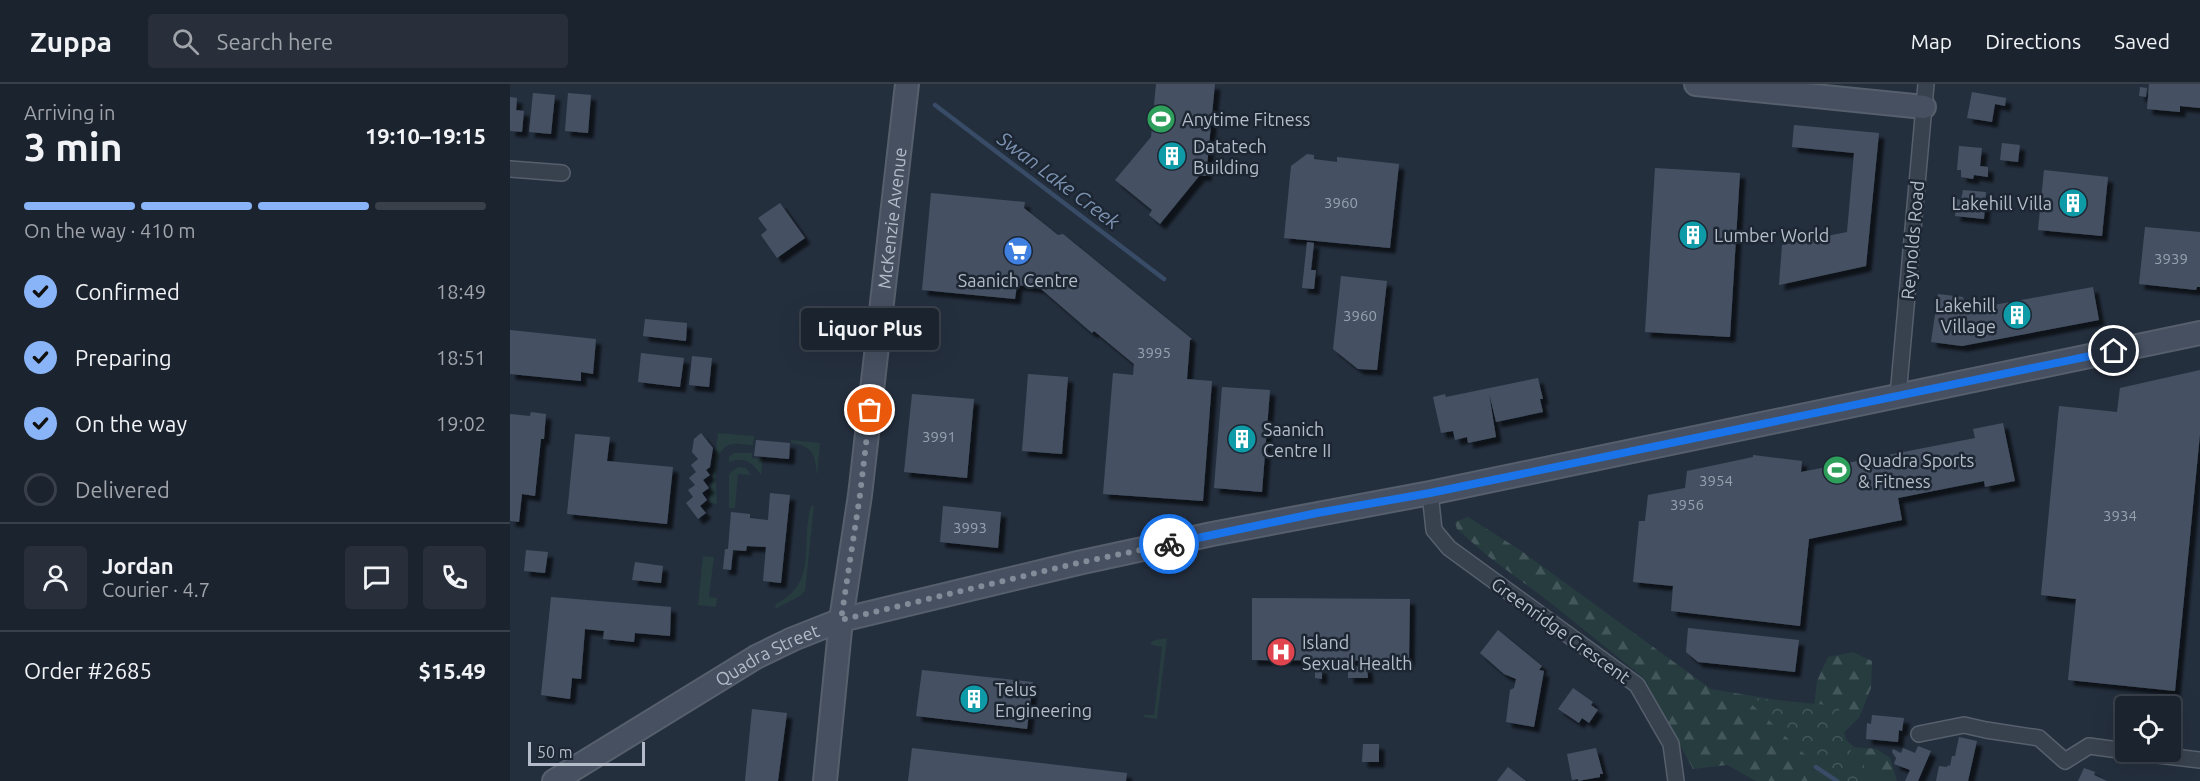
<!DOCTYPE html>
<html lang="en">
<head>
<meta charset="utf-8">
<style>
	body { margin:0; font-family:Ubuntu,sans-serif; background:#282f3a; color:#f1f3f6; height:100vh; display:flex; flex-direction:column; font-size:22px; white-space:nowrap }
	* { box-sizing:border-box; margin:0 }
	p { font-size:20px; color:#a0a4aa }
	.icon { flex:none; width:33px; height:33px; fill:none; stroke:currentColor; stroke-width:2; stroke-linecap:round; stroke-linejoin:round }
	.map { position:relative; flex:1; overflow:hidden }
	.side { display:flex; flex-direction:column; background:#1b232e; width:510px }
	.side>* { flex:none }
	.fabs { position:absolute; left:1605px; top:612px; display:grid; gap:12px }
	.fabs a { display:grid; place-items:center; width:66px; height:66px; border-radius:6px; background:#1b232e; box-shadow:0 6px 24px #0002,0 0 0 2px #39404a; font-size:30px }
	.scale { position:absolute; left:18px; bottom:15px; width:117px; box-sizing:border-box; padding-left:6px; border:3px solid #b4bcc9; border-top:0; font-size:16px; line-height:21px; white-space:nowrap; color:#b4bcc9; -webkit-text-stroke:4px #1d2633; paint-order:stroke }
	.pin { position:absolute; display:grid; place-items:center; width:51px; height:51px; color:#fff; margin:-26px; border:3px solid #fff; border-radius:50%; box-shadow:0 2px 6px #0007 }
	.courier { position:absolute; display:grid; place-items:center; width:60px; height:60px; margin:-30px; border:4px solid #1a73e8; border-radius:50%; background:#fff; color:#222; box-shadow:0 2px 8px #0007 }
	.bubble { position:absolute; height:42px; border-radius:6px; background:#1b232e; box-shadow:0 6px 24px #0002,0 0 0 2px #39404a; font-size:20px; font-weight:600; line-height:42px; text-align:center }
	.headline em { font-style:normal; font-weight:600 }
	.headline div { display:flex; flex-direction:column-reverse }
	.headline { display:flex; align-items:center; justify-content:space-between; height:102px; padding:0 24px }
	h1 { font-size:39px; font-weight:600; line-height:45px }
	.bar { display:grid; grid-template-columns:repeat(4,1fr); gap:9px 6px; align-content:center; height:72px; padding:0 24px }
	.bar i { height:8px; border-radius:4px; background:#39404a }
	.bar .current { background:#8ab4f8 }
	.bar p { grid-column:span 4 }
	.line { display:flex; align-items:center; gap:15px; padding:0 24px; border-top:2px solid #39404a }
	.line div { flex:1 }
	.round { display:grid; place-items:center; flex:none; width:63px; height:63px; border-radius:6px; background:#282f3a }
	ol { padding:0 24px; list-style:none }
	li { display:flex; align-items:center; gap:18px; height:66px }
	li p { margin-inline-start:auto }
	li .icon { padding:6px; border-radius:50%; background:#8ab4f8; color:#111; stroke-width:4 }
	li:last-child { color:#a0a4aa }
	li i { width:33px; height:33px; border:3px solid #39404a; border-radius:50% }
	header { display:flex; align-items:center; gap:36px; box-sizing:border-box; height:84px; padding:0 30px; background:#1b232e; border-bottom:2px solid #39404a }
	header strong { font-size:28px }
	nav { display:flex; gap:33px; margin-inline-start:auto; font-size:21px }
	.search { width:420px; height:54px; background:#282f3a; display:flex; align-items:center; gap:15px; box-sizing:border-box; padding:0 21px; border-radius:6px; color:#a0a4aa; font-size:22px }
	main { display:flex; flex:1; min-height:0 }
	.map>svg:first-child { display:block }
</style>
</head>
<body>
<header>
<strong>Zuppa</strong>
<div class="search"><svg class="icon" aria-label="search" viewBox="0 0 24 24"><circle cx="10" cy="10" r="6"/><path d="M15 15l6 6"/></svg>Search here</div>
<nav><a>Map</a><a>Directions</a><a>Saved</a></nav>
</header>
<main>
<section class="side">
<div class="headline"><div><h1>3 min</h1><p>Arriving in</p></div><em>19:10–19:15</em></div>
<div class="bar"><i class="current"></i><i class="current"></i><i class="current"></i><i></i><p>On the way · 410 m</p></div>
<ol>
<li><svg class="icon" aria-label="check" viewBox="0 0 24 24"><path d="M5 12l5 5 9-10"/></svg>Confirmed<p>18:49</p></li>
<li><svg class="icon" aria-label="check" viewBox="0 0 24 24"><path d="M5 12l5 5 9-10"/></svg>Preparing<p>18:51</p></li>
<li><svg class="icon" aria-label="check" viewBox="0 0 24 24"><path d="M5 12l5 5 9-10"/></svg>On the way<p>19:02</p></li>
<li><i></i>Delivered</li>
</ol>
<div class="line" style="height:108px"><a class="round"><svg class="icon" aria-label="person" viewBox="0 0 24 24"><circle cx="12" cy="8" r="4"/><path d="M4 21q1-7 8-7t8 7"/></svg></a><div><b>Jordan</b><p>Courier · 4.7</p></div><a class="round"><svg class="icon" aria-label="chat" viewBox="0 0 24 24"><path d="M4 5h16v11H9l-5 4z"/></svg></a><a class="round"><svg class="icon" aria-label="phone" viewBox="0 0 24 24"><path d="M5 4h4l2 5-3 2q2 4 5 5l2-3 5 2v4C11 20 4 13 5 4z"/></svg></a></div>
<div class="line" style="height:78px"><div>Order #2685</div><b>$15.49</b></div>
</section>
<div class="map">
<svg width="1690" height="697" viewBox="0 0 1690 697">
	<defs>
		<pattern id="forest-firs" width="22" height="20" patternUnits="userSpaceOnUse" patternTransform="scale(1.5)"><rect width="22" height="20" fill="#263c3f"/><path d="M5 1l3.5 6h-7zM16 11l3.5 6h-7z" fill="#435659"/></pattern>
		<pattern id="park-crowns" width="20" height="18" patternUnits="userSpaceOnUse" patternTransform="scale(1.5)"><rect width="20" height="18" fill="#263c3f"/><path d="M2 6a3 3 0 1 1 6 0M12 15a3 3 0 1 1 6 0" fill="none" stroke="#435659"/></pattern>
		<filter id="shadow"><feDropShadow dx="5.5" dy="5.5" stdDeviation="1.5" flood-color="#0009"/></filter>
	</defs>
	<rect width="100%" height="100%" fill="#242f3e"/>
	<path fill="url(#forest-firs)" d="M958 433 1010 466 1201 605 1304 622 1307 597 1318 573 1343 568 1362 577 1361 604 1349 634 1331 651 1344 663 1367 665 1380 674 1387 697H1246L1217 681 1183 685 1134 594 1037 516 979 473 947 445 945 438Z"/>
	<path fill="url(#park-crowns)" d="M1234 613 1328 622 1338 663 1367 697H1321L1307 682Z"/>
	<path fill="#263c3f" d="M208 349 244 352 243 361C235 361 226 358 219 361 200 369 207 404 207 420L199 419Z
		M281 356 310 359 307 392C305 373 305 362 281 359Z
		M224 369H242V374L253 375 251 391C243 379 235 372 219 378V373Z
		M228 383 236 384 241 391 228 390 225 424H219V392L221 388Z
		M301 422H304L295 507 290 512 265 525 266 520C309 498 290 460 301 422Z
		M193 472 204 473 199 513 207 514 206 523 188 521Z
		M657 554 647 635 633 633 634 631H644L652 563 642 561 640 559 645 556Z"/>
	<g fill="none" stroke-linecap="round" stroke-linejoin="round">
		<path stroke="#394c67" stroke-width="4.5" d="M425 21 654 195
			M1306 683 1327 697"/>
	</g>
	<path fill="#455162" filter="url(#shadow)" d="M646 0H705L696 92 690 91 650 140 639 131 642 126 605 96 641 53Z
		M1639 0H1690V24L1670 22V28L1637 25Z
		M1630 3 1637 4 1636 13 1629 12Z
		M1462 8 1496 14 1495 22 1485 20 1482 38 1457 34Z
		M23 9 45 11 41 50 19 48Z
		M58 9 81 11 78 49 55 47Z
		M0 13 7 14 6 26 14 27 12 48 0 47Z
		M1284 41 1369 49 1356 182 1269 201 1272 161 1337 148 1344 69 1282 63Z
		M1492 59 1510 61 1508 78 1490 76Z
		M1449 62 1472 64 1470 82 1478 83V93L1464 91 1463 95 1451 93V86H1447Z
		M797 70 804 71V75L827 78V73L889 80 880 164 774 154 781 82Z
		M1145 84 1230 89 1220 253 1135 248Z
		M1534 86 1598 93 1592 152 1528 146Z
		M1453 106 1476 108 1474 135 1445 132 1447 115 1451 116Z
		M421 109 515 118 514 124 548 151 553 150 682 255 680 256 677 295 702 297 693 417 593 410 603 289 623 291 624 280 584 247 582 249 530 204 507 201 505 215 412 206Z
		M270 119 295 154 267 174 251 151 257 146 248 134Z
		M1635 143 1690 148V203H1687L1686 206 1629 200Z
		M797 158 804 159 801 186H806L804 205 792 204Z
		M831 192 877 197 867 286 848 285 823 265Z
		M1583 203 1589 236 1452 262 1421 258 1428 210 1453 213 1456 226Z
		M135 235 177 239 176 257 133 252Z
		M0 246 86 255 83 290 71 288V297L0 290Z
		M131 269 174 274 170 303 128 298Z
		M182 272 202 274 199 303 179 301Z
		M1690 286V350L1665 607 1558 596 1566 515 1531 511 1549 322 1607 328 1610 304Z
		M518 290 558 293 552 370 512 367Z
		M1028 294 1033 315H1030L1033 328 986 338 979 309 986 353 958 359 957 353 945 356 943 347 931 349 923 313 935 310 936 313Z
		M712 303 760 306 752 408 704 404Z
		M402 310 464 315 457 394 394 388Z
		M21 328 36 330 34 355H31L25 412 12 410 9 438 0 437V330L20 332Z
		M1493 339 1505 397 1475 403 1474 397 1388 414 1392 436 1299 455 1290 542 1161 527 1163 502 1123 498 1129 437H1135L1138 411 1175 404 1177 387 1243 373V371L1292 377 1291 388 1465 354 1463 345Z
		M191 349 203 364 200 383 196 386 200 391 193 396 199 404 192 409 197 416 190 422 196 429 188 435 176 419 183 413 178 406 185 401 179 394 186 388 181 381 188 375 182 368 184 355Z
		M65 350 100 353 97 377 163 383 157 440 57 430Z
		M246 356 280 359 279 375 244 372Z
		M260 409 280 411 271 499 253 497 256 463 237 462 236 467 223 466 221 486 213 485 215 465H218L221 428 240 430V434L258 436Z
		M433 422 491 428 488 464 430 458Z
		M16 466 38 468 35 489 14 487Z
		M125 478 153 482 151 499 122 496Z
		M41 513 161 523 160 552 125 549 124 558 93 555 94 547 75 545 71 595 62 594 60 615 31 611Z
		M742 514 900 515 899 577 742 576Z
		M1178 544 1289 556 1285 588 1188 578 1176 568Z
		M988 546 1032 582 1029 586 1034 587 1024 643 996 638 1000 606 1004 604 1006 595 994 590 970 569Z
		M857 582 858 594H838V583Z
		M805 584H812V595L805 594Z
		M412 586 523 598 517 645 406 632Z
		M1063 604 1083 618 1081 621 1088 626 1079 639 1072 634 1069 639 1048 625Z
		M242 625 277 629 268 697H235Z
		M1362 631 1394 634 1392 647 1389 646 1388 658 1356 655 1357 639 1361 640Z
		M1449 653 1467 657 1458 697H1426L1429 682 1437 683 1438 681 1440 682 1442 672H1445Z
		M853 660H869V678H852Z
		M1408 662 1421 667 1408 697H1395L1400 686 1384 680 1386 674 1382 668 1383 665 1391 669 1393 664 1405 669Z
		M402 664 617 689 616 697H398Z
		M1086 664 1093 690H1090V693L1068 697V695L1062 696 1057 670Z
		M998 683 1016 697H987Z
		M1574 684 1585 688 1584 691 1597 697H1568Z"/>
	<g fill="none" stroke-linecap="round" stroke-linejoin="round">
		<g stroke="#565f6c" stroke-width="18">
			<path id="street" d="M0 85 52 89
				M1388 312 1416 0
				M920 409 924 446 939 464 1127 601 1161 660 1166 697
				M1409 650 1454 641 1476 646 1529 654 1555 677 1579 662 1616 667
				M1622 668 1690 676"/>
		</g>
		<g stroke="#565f6c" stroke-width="26">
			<g id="secondary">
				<path d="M1186 0 1414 23"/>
				<path id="s1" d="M44 697 246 573 283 555 331 536 568 479 702 450 920 409 1690 249"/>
				<path id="s2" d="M315 697 331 536 350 411 397 0"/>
			</g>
		</g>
		<use href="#street" stroke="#38414e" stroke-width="15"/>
		<use href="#secondary" stroke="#465061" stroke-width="22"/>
	</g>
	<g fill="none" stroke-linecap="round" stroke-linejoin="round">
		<path stroke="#828b98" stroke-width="6" stroke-dasharray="0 10.8" d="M360 326 350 411 331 536 568 479 659 460"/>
		<path stroke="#1a73e8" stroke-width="8" d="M659 460 807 429 920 409 1604 267"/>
	</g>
	<defs>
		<g id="stadium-disc" transform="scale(1.5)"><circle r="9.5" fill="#2e9e5b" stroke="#1d2633"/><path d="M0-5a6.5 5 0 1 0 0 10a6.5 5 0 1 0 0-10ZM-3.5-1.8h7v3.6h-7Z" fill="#fff"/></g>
		<g id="building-disc" transform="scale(1.5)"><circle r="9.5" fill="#0f9aa8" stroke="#1d2633"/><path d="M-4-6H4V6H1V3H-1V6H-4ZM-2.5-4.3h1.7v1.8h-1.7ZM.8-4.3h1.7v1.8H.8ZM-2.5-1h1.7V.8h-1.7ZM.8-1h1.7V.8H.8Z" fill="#fff"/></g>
		<g id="supermarket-disc" transform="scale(1.5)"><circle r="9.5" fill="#3f7fe0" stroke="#1d2633"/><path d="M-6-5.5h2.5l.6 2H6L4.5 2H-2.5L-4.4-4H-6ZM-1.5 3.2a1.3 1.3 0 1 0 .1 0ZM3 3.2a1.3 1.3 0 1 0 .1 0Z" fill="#fff"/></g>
		<g id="hospital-disc" transform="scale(1.5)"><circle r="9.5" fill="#e0444e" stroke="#1d2633"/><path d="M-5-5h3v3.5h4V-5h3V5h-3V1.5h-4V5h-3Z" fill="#fff"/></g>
	</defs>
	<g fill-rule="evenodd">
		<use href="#stadium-disc" x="651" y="35"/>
		<use href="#building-disc" x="662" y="72"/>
		<use href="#building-disc" x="1563" y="119"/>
		<use href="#building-disc" x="1183" y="151"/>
		<use href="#supermarket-disc" x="508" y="167"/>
		<use href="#building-disc" x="1507" y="231"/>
		<use href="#building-disc" x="732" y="355"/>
		<use href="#stadium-disc" x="1327" y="386"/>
		<use href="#hospital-disc" x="771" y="568"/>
		<use href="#building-disc" x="464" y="615"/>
	</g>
	<g text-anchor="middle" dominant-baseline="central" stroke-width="5" stroke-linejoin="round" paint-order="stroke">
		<g font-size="15" fill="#98a1af">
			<text x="831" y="118">3960</text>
			<text x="1661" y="174">3939</text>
			<text x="850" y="231">3960</text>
			<text x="644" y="268">3995</text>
			<text x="429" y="352">3991</text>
			<text x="1206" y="396">3954</text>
			<text x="1177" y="420">3956</text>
			<text x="1610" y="431">3934</text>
			<text x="460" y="443">3993</text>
		</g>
		<g font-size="18" fill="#b4bcc9" stroke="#1d2633" text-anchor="start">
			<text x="672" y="35">Anytime Fitness</text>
			<text x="683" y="62">Datatech<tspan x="683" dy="21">Building</tspan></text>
			<text x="1542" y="119" text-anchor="end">Lakehill Villa</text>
			<text x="1204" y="151">Lumber World</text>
			<text x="508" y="196" text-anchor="middle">Saanich Centre</text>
			<text x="1486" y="221" text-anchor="end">Lakehill<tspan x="1486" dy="21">Village</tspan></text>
			<text x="753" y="345">Saanich<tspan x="753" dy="21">Centre II</tspan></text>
			<text x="1348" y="376">Quadra Sports<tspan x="1348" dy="21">&amp; Fitness</tspan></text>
			<text x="792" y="558">Island<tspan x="792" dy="21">Sexual Health</tspan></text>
			<text x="485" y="605">Telus<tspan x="485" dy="21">Engineering</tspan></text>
		</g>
		<g font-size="18" fill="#b4bcc9" stroke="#1d2633">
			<text stroke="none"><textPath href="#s2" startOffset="567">McKenzie Avenue</textPath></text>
			<text transform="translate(1402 156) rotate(-85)">Reynolds Road</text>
			<text transform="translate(1051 546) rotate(36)">Greenridge Crescent</text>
			<text stroke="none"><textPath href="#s1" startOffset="248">Quadra Street</textPath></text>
		</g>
		<g font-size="20" font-style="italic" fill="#7c92b1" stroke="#1d2633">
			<text transform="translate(549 96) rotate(37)">Swan Lake Creek</text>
		</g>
	</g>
</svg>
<div class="fabs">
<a><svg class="icon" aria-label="locate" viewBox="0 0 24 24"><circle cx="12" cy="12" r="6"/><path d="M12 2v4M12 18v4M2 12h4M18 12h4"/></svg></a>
</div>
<div class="scale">50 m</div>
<div class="pin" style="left:360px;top:326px;background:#ea580c"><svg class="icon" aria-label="bag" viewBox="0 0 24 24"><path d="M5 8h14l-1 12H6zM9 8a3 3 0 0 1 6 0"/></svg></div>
<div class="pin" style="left:1604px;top:267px;background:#1f2937"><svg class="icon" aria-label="home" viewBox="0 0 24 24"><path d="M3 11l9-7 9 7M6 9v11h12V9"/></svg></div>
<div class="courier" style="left:659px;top:460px"><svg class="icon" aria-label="bike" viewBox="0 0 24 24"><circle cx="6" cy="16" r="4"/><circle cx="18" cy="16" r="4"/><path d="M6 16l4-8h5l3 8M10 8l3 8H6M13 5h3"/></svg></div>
<div class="bubble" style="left:291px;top:224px;width:138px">Liquor Plus</div>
</div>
</main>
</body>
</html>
